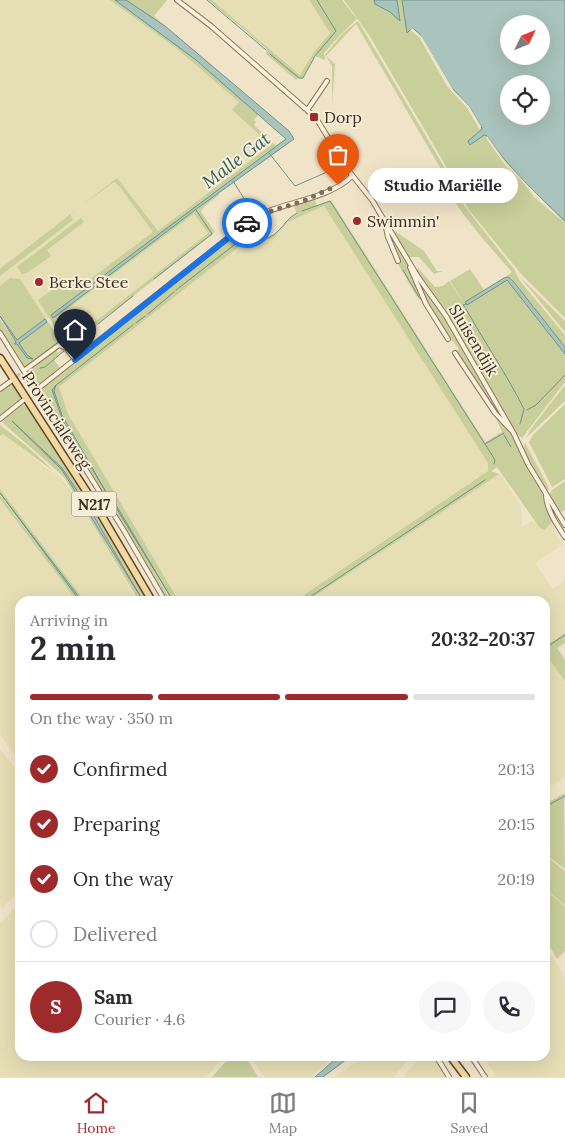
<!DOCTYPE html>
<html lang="en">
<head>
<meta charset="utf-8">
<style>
	body { margin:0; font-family:Lora,serif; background:#f7f7f7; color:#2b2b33; height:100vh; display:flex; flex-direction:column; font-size:19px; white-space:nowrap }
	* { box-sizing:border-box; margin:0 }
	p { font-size:16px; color:#7c7c81 }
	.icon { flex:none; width:28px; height:28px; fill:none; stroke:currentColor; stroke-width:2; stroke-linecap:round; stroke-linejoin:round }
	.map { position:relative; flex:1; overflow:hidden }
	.details { position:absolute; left:15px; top:596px; width:535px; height:465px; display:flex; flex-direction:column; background:#fff; border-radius:15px; box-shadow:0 5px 20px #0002 }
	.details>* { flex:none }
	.needle { width:32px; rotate:47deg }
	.tools { position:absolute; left:500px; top:15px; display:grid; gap:10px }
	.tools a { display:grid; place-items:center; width:50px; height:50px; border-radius:50%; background:#fff; box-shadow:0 5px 20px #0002; font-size:25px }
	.pin { position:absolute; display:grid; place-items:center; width:42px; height:42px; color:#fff; margin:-51px -21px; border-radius:50% 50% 50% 0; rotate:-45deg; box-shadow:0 0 5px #0007 }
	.pin .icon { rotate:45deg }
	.courier { position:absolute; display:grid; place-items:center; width:50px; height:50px; margin:-25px; border:4px solid #1a73e8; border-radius:50%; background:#fff; color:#222; box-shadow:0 1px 6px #0007 }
	.bubble { position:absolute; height:35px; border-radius:18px; background:#fff; box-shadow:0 5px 20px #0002; font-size:16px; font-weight:700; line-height:35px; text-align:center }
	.headline em { font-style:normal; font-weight:700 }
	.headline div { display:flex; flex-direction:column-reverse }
	.headline { display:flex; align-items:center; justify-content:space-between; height:85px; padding:0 15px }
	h1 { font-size:32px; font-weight:700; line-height:38px }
	.bar { display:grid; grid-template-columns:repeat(4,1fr); gap:8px 5px; align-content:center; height:60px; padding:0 15px }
	.bar i { height:6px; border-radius:4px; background:#e1e1e2 }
	.bar .active { background:#9e2a2b }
	.bar p { grid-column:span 4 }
	.line { display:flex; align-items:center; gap:12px; padding:0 15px; border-top:1px solid #e1e1e2 }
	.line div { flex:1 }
	.round { display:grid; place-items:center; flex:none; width:52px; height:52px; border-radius:26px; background:#f7f7f7 }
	ol { padding:0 15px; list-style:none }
	li { display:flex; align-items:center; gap:15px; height:55px }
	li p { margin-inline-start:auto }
	li .icon { padding:5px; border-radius:50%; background:#9e2a2b; color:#fff; stroke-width:4 }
	li:last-child { color:#7c7c81 }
	li i { width:28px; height:28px; border:2px solid #e1e1e2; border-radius:50% }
	.tabs { display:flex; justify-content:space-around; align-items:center; height:70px; border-top:1px solid #e1e1e2; background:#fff; font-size:14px; color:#7c7c81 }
	.tabs a { display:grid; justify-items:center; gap:2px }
	.tabs .active { color:#9e2a2b }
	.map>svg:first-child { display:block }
</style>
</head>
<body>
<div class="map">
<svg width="565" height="1077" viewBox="0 0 565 1077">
	<rect width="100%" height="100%" fill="#f0e4c8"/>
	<path fill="#e6deb5" d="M0 0H110L176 48 239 102 232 110 271 145 47 320 0 313Z
		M212 0H309L330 33 314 52 301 75Z
		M324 206 488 463V471L295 601H179L68 414 59 387 241 245 274 238 288 222Z
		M195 213 208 232 73 339H67L54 319Z
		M3 434 62 480 100 537 137 601H85L0 489V436Z
		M499 473 521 506 522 527 533 520 543 530 553 521 557 528 554 530 563 544 535 563 553 589 565 581V633L545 646V601H307Z
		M0 499 77 601H20V763L0 734Z
		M545 654 565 681V777L545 790Z
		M0 749 20 774V890L2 908 0 906Z
		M20 902V1056H225L206 1077H0V924Z
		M548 950 565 978V1077H496L483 1056H545V952Z
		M250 1056H334L311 1077H264Z
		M370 1056H411L394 1077H335L350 1066Z
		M420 1056H434L447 1077H403Z"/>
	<path fill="#c9cf9b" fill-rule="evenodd" d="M110 0H115L196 60 259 114 254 120 256 122 254 125 275 145 282 143 51 315 53 318 219 192V195L204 207 201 212 215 232 72 344 69 342 66 345 38 300 53 289 50 284 60 277 64 283 69 279 77 289 153 232 119 186 114 182 70 214 73 220 0 276V269L117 178 158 231 271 145 232 110 239 102 176 48ZM194 214 208 233 73 339H67L54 319Z
		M126 0H167L154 16 165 26Z
		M208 0H212L300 75 314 52 330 33 309 0H342L357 19 342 33 324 53 325 60 315 56 302 79 298 78 296 80 266 54 267 49Z
		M344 0H402L407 31 427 13 565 193V318L521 274 469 210 443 161 369 35Z
		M358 21 443 165 465 207 514 269 520 281 565 335V347L513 281 508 277 504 278 512 272C495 252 445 200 445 176L356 24 326 56 335 64 332 104V66L325 55 343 33Z
		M314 198 317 205 331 200 485 442 502 432 494 414 513 434 543 495 553 521 544 530 540 528 497 467 491 471 499 474 307 601H295L488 471V463L324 206 288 222 274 238 241 245 59 387 68 414 179 601H173L116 505 171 601H167L111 505 115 500 114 498 108 501 42 399 41 389 112 335 111 333 237 233 242 243C253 241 269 241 277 233 286 225 284 220 297 214L294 206ZM56 385 53 390 65 420 110 496 63 421 52 389Z
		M81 218 84 222 47 250 51 256 27 273 22 274 17 267Z
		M386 226 408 264 421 293 417 297 398 264 400 263Z
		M395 231 424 251 437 271H443L434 274 419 257H408L393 232Z
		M418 268 435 287 443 286 449 281 464 303 450 281 470 269 484 290 465 302 507 280 565 354V382L522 438 516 434 478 367 416 270Z
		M411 270 444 316 509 426 500 418 456 352 459 349 445 332 426 303Z
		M519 276 565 321V332Z
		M10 278 20 279 59 339 58 343 24 369 0 330V319L25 356 33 359 27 356 19 343 46 322 45 320 19 339H16L0 316V286Z
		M63 348 65 350 54 360 60 368 41 384 35 385 26 374 56 350 59 353Z
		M23 375C70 450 120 524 162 601L119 528Z
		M13 382 19 393 20 400 0 417V392Z
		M565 385V401L527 437 530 430Z
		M21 404 29 407 104 524 149 601H143L92 513 62 468 12 421 62 470 142 601H139L64 477 3 423V419Z
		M565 404V479L552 487 529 442 533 435Z
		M0 425C29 448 57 469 77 501L56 473 3 434 0 436Z
		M525 443 547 484 549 490H546L523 449Z
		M565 481V510L560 512 549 496 552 490Z
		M0 489 85 601H82L0 493Z
		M0 495 80 601H77L0 499Z
		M565 633V643L557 648 565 660V681L545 654V646Z
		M565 793 564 800 565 869 545 854V804Z
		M545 855 565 871V905L545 889Z
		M545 890 565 906V951L557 959 545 938Z
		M231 1056H245L258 1077H212Z"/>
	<path fill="#a9c4bc" stroke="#6f938a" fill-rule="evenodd" d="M115 0H126L165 26 289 131 294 139 199 207 53 318 51 315 286 139 196 60Z
		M374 0H397L400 21 390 12 375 4Z
		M402 0H565V221C537 194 509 169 487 136L484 135 470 145 468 141 482 129 481 126 469 106 452 88 419 33 412 28 407 33ZM509 24H541V56H509ZM509 84H541V116H509Z
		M504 278 508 277 513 281 565 347V354L507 280 467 305 465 302Z
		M0 316 17 340 45 319 47 322 19 343 27 355 33 359 27 358 17 344H14L16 342Z
		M56 385 54 391 62 415 109 497 63 421 52 390Z
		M12 421 62 468 92 513 143 601 62 470Z
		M0 493 82 601H80Z
		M116 505 173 601 115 506Z
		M339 1056H351L323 1077H315Z"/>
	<path fill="#f0e4c8" d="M412 28 422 37 454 91 469 106 481 126 480 130 467 108 447 86 419 37 410 30Z
		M487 136 506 163 565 223 534 197 523 182 505 165 486 138Z"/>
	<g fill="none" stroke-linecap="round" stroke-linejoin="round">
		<path stroke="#6f938a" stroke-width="1" d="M207 0 266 50
			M270 54 299 78H303L315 56 336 31 317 0
			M269 153 295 186 327 172
			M233 181 250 208
			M302 211 330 201 485 444
			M243 212 256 205
			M242 241C252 241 269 241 277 232 286 224 285 220 297 213
			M403 270 420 299
			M154 279 212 234 196 210
			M176 290 238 242
			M465 307 463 305 466 304
			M466 309C485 343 507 375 524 409L520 424
			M148 314 174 292
			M136 323 145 316
			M98 324 133 296
			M40 368 45 367 64 351
			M55 386 133 325
			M527 410 536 405 565 375
			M504 435 511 447
			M494 464 495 460 485 444 504 433
			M304 601 485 480
			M545 648 565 635
			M545 807 565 796"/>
		<path stroke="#ccc0a6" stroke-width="4" stroke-dasharray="4 2" stroke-linecap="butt" d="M12 380 25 371"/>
		<g stroke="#8d765c" stroke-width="6">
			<path id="street" d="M177 0 211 26 316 118 348 170 372 200 418 277 446 316 514 434 528 464 565 525
				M308 109 327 81
				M385 223 388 237 398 261
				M410 267 426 304 448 339
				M0 333 123 529 165 601
				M455 353 495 413 511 430
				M25 370 59 345 66 348 75 359
				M0 389 11 381
				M35 391 252 219C281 201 327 201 352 176
				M0 419 26 398
				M546 494C546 509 557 525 565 537
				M436 1056 449 1077
				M471 1056 485 1077"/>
		</g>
		<g stroke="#5b4430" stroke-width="9">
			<path id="primary" d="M0 358 96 506 152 601
				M450 1056 466 1077"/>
		</g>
		<use href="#street" stroke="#faf1dc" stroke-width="4"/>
		<use href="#primary" stroke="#f3d9a0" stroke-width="6"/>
	</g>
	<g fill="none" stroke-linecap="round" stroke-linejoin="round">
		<path stroke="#7c6e5b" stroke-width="5" stroke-dasharray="0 9" d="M247 223 265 213 303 201 338 185"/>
		<path stroke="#1a73e8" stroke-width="6" d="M75 360 247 223"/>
	</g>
	<g fill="#9e2a2b" stroke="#f7eed8" stroke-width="2">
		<rect x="309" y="112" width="10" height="10" rx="2.5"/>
		<circle cx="357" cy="221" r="5"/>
		<circle cx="39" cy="282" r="5"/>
	</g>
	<g text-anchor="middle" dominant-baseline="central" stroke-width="4" stroke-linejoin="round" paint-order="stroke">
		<rect fill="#f7eed8" stroke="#756857" stroke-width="1" x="71.5" y="491.5" width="45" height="25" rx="4"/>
		<g font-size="15" font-weight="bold" fill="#3d2e20">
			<text x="94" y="504">N217</text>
		</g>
		<g font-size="16" fill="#3d2e20" stroke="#f7eed8" text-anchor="start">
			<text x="324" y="117">Dorp</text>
			<text x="367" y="221">Swimmin'</text>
			<text x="49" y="282">Berke Stee</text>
		</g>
		<g font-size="16" fill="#3d2e20" stroke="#f7eed8">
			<text transform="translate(474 340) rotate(59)">Sluisendijk</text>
			<text transform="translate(57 420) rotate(57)">Provincialeweg</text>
		</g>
		<g font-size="18" font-style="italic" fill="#2f5d5a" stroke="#f7eed8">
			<text transform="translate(236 160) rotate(-37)">Malle Gat</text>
		</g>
	</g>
</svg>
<div class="tools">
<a><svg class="needle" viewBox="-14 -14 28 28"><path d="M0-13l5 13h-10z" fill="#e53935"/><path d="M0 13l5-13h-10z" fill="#7c7c81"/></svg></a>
<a><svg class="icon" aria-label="locate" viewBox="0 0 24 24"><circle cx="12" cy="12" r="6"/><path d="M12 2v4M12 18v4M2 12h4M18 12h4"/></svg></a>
</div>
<div class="pin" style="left:338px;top:185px;background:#ea580c"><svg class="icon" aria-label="bag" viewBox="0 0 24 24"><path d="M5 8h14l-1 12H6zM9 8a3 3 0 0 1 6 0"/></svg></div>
<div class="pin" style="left:75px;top:360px;background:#1f2937"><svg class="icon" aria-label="home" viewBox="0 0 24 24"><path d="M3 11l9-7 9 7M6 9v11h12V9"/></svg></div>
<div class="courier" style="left:247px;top:223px"><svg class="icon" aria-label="car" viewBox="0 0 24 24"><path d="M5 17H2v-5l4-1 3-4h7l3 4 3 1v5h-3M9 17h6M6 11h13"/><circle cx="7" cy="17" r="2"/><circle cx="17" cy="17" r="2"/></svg></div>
<div class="bubble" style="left:368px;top:168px;width:150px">Studio Mariëlle</div>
<section class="details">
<div class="headline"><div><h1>2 min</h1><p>Arriving in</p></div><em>20:32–20:37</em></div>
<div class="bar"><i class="active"></i><i class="active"></i><i class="active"></i><i></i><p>On the way · 350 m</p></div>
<ol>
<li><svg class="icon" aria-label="check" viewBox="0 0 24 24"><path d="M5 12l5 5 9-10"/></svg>Confirmed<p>20:13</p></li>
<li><svg class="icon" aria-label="check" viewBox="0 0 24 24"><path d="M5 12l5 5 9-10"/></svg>Preparing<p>20:15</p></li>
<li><svg class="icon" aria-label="check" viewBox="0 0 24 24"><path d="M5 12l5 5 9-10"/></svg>On the way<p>20:19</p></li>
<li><i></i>Delivered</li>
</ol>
<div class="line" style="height:90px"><b class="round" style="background:#9e2a2b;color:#fff">S</b><div><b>Sam</b><p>Courier · 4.6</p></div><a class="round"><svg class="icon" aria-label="chat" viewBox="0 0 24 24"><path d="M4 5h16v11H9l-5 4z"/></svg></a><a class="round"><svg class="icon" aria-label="phone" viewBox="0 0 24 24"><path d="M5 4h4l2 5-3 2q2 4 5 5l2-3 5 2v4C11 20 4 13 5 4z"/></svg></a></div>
</section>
</div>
<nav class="tabs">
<a class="active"><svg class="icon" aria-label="home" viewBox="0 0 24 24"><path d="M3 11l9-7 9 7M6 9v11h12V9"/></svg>Home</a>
<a><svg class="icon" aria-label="map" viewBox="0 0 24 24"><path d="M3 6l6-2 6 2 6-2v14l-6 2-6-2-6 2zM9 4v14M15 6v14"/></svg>Map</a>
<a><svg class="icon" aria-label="saved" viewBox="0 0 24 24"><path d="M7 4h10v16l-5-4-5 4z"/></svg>Saved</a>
</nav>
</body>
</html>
